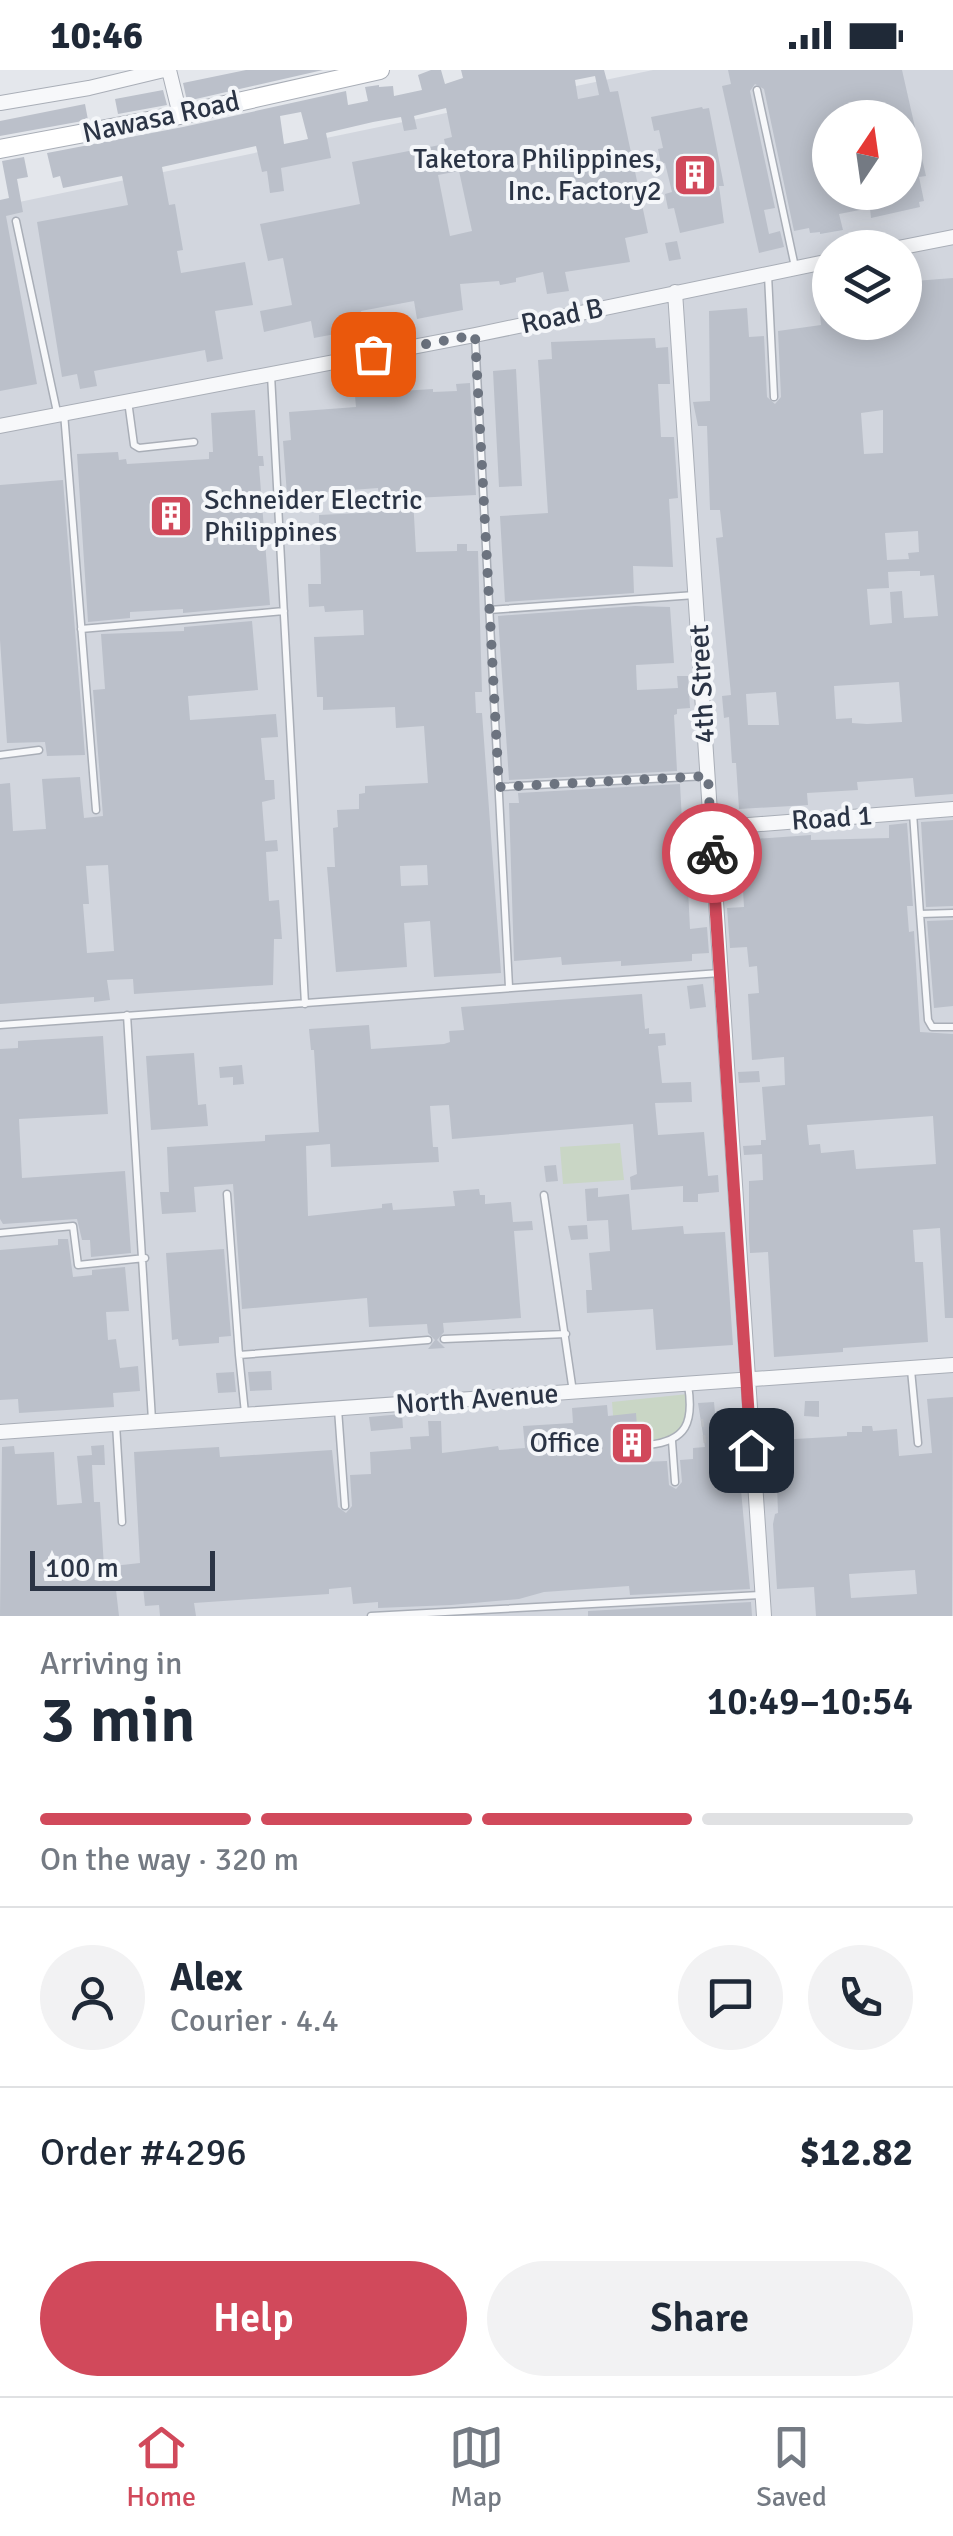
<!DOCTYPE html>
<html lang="en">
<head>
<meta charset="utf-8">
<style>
	body { margin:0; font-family:Signika,sans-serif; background:#f2f2f3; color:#1f2937; height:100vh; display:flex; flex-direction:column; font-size:38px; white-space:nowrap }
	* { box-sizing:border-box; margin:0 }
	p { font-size:32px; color:#747a83 }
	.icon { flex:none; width:55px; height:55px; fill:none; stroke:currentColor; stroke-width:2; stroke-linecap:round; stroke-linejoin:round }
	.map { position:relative; height:1546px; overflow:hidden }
	.drawer { display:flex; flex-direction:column; background:#fff; flex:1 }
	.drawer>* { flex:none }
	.needle { width:65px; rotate:13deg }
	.tools { position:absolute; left:812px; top:30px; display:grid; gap:20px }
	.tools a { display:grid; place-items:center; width:110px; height:110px; border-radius:50%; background:#fff; box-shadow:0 5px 25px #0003; font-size:50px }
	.scale { position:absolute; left:30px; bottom:25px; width:185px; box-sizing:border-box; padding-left:10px; border:5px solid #2b3445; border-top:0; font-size:28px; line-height:35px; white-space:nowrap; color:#2b3445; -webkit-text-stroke:8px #f4f6f9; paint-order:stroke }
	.pin { position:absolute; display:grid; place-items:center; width:85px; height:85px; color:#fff; margin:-42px; border-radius:20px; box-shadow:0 5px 15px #0006 }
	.courier { position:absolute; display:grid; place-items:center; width:100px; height:100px; margin:-50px; border:8px solid #d1495b; border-radius:50%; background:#fff; color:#222; box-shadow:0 2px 12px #0007 }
	.summary em { font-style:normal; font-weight:600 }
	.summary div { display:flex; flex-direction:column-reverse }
	.summary { display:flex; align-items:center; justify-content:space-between; height:170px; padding:0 40px }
	h1 { font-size:65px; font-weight:600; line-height:75px }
	.bar { display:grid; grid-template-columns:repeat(4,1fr); gap:15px 10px; align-content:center; height:120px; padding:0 40px }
	.bar i { height:12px; border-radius:8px; background:#e0e1e3 }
	.bar .selected { background:#d1495b }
	.bar p { grid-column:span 4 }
	.line { display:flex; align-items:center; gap:25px; padding:0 40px; border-top:2px solid #e0e1e3 }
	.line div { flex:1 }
	.round { display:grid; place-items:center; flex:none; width:105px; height:105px; border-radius:52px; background:#f2f2f3 }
	.primary-button { display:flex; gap:20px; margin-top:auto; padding:20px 40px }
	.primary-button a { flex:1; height:115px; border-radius:60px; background:#d1495b; color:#fff; font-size:40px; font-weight:600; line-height:115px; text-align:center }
	.primary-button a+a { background:#f2f2f3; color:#1f2937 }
	.status { display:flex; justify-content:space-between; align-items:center; height:70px; padding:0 50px; background:#fff; direction:ltr }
	.status svg { height:28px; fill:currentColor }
	.tab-bar { display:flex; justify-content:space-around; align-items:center; height:140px; border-top:2px solid #e0e1e3; background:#fff; font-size:28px; color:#747a83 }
	.tab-bar a { display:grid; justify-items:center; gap:5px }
	.tab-bar .selected { color:#d1495b }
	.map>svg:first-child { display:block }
</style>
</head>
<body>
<div class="status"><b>10:46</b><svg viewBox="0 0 49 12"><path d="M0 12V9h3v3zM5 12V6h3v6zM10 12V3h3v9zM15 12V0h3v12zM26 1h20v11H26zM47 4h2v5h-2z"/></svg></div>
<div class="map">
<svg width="953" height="1546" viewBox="0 0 953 1546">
	<rect width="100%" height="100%" fill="#e4e7ec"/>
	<path fill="#d2d6de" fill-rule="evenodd" d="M653 0H953V1546H0V136ZM830 48H905V122H830ZM830 178H905V252H830Z"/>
	<path fill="#c9d6c5" d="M620 1073 624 1110 563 1114 560 1077Z
		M688 1324 686 1354 672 1370 647 1373 645 1356 614 1358 612 1332Z"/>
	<path fill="#bbc0ca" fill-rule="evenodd" d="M246 0H323L187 31 183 13Z
		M431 0H441L445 14 463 8 461 0H604L610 22 618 21 648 163 625 168 630 192 565 202 569 221 547 224 543 202 516 208V212L500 215 499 211 460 214 463 240 417 249 414 231 361 241 366 261 352 264 351 261 314 268 311 251 264 262 260 241 292 235 283 188 268 191 260 154 360 134 352 92 445 74 444 69 452 67 446 38 414 46 417 59 404 61 401 47 373 52 326 63 331 88 281 98 284 121 270 123 267 101 262 102 256 76 162 97 169 135 175 134 183 180 177 181 181 203 245 192 253 235 215 241 223 289 207 292 205 280 94 301 97 316 80 319 77 304 62 307 37 152 128 135 122 106 63 118 60 106 53 108 47 83 183 57 346 21 348 35 368 31 365 17 379 15V17L393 16 394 26 422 20 418 5ZM595 6 599 25 578 29 575 10ZM301 42 308 69 284 74 280 46ZM459 101 472 161 450 166 438 105Z
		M728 0H902L926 106 919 107 924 131 919 132 920 137 871 148 870 138 839 144 843 160 820 164V162L810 163 809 158 794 161 764 19 755 14 750 21 775 138 764 140 769 164 780 161 784 177 759 183 722 16 731 14ZM830 48H905V122H830Z
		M163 20 167 35 118 44 115 29Z
		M85 34 88 50 0 66V51Z
		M702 37 703 39 709 38 724 116H719L724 153 680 163 674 138 668 139 665 124 672 122 665 93 661 94 658 79 663 78 659 60 654 61 651 47Z
		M24 87 28 107 17 109 23 142 6 146 37 314 0 321V130L9 128 2 91Z
		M677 171 681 189 669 191 665 173Z
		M953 208V724L915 727 913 708 857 712 858 720 807 723 808 735 739 739 736 693H732L729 647 724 648 722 626 731 625 716 468 723 467 720 440H710L707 356H698L693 332 710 331 709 241 747 238 749 267 764 266 767 327 775 334 781 327 778 261 821 255 819 231 830 230V252H905V233L917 232 915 211ZM883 340V383L864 384 861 343ZM918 461 919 482 908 483 909 489 887 490 885 463ZM910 501H920V506L934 505 938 546 904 548 902 521 890 522 892 553 870 555 867 519 889 518 888 502ZM899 612 902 652 867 654 852 653V648L836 649 834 616ZM776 622 779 655H748L746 624Z
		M655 268 656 278 668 277 670 314H658L661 367H674L678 428 669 429 673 497 633 496 634 523 505 532 500 446 548 443 538 290 552 289 551 272Z
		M516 299 522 416 499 417 493 301Z
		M470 313 476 425 413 428 416 482 457 481V474H467V481H478L482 622H475L476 643H482L501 903 434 907 430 851 404 853 407 897 336 902 327 797H335L333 758 338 757 337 740 359 739V724L365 723V716L428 713 424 656 396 658 395 637 323 640V627H317L314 567 364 565 363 540 325 542 324 536 309 537 308 514H321L319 445 380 442 378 418 287 425 283 371 291 370 289 342 356 337 354 315 367 314 368 323 433 319V322L457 321 456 314ZM427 795 428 815 401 816 400 796Z
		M255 340 258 386H263L264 396H259L270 535 183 543V539L130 542V548L88 552 77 384 118 382 119 390 126 389 127 394 209 389V382H213L211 343Z
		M63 410 85 685 47 686 45 672 7 673 0 570V415Z
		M635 536 670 537 674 593 636 595 637 620 678 618 677 606H688L690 638 677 639V644L674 645 677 701 509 710 498 546Z
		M252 551 258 620 188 626 190 650 276 644 278 667 261 668 265 710H274L275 729 262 732 265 771 277 770 278 781 266 782 269 831 279 830 282 869H274L273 915 134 924 133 909 107 910 110 930 94 932V927L0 934V714L10 713 13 761 46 759 42 709 80 707 84 748 103 746 93 620 105 619 101 564 184 561V557ZM108 795 114 881 87 883 83 834H89L86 796Z
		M680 714 684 788 701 787V799H687L690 859 707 857 709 883 692 884V891L621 896V891L562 895 561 887 514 891 509 733H519L518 723Z
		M953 750V836L926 837 921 752Z
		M907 753 913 836H907L909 862 914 861 920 962 953 964V1248H945L940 1158 913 1160 915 1192H923L928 1272 843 1278V1282L774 1287 768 1182 750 1183 749 1169V1111L763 1110 762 1084 744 1085 743 1076 761 1075V1070H766L762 1017 785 1015 784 987 752 990 748 924 759 923 757 896 749 897 747 877 730 878 727 838 744 837 740 770 811 765V770L889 768V755ZM933 1046 936 1094 856 1099 854 1080 821 1083 820 1074 809 1075 807 1055Z
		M953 850V936L934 938 927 851Z
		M703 914 706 937 690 939 687 916Z
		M642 924 645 959 649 958V964L665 963 666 975 658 976 662 1013 691 1012 692 1032 655 1033 658 1065 704 1062 708 1106 718 1105 719 1122 698 1124V1132H683V1116L631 1120 630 1107 637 1104 633 1054 452 1069 449 1035 430 1036 433 1077H438L439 1092 331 1097 330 1074 306 1076 308 1146 382 1138V1134L392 1133 393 1140 455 1136 453 1121 479 1119 480 1125H485V1134L511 1132 513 1152 532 1151 533 1160 514 1161 521 1248 443 1253 444 1262 437 1270 445 1278 428 1279 435 1270 428 1263 427 1254 369 1257 367 1228 242 1239 233 1114 194 1117 196 1142 162 1144 160 1122H169L167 1077 265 1071V1065L319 1062 314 980H311L309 959 369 955 371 979 444 974 450 972 449 961 464 960 461 937Z
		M103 966 108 1044 19 1049 22 1108 125 1101 131 1183 91 1187 90 1170H82L77 1149 3 1154 0 1149V979L18 978V971Z
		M194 983 198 1035 206 1034 208 1056 151 1060 146 986Z
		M242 995 244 1014 233 1015V1007L220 1008 219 997Z
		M759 1001 760 1012 739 1013 738 1002Z
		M556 1095 558 1111 546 1112 544 1096Z
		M598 1118V1127L629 1124 632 1160 683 1156 684 1164 725 1162 733 1275 656 1280 653 1239 587 1243 586 1220H592L589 1183 610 1181 608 1150 587 1151 585 1119Z
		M587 1155 588 1169 571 1170 568 1156Z
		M58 1169H68L73 1207 92 1205V1200L125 1197 129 1241 106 1242 108 1270 116 1269 120 1298 138 1296 140 1321 113 1323 114 1337 19 1343 18 1329 0 1330V1180L58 1175Z
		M224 1179 231 1266 219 1267V1273L179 1276 178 1269 172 1270 166 1183Z
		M271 1301 272 1320 250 1321 248 1302Z
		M234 1302 236 1322 218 1323 216 1303Z
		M953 1327 952 1546H816L814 1517 777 1519 773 1454 775 1444 778 1443 777 1415H781L778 1370 847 1366V1362H862V1356H872L873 1361 897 1359 899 1386 932 1383 927 1329ZM915 1500 917 1524 851 1528 849 1504Z
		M805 1331H819V1347L804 1346Z
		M714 1332 716 1355 735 1354 750 1519 630 1525 629 1516 544 1522 519 1529 451 1535 378 1538V1532L353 1534 351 1517 329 1519V1524L194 1533 196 1546H160L159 1535 145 1536 143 1517 116 1520 119 1546H0L2 1377 14 1376 15 1384 54 1382 57 1435 82 1433 77 1386 92 1385 91 1376 104 1375 105 1395H92L94 1432H100L104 1497 140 1493 134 1382 219 1377 220 1387 332 1380 338 1437 346 1443 352 1436 350 1405 371 1404 370 1382 411 1379 410 1367 429 1366 428 1351H441L442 1383 498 1376 499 1380 525 1378 523 1356 573 1353 572 1338 607 1335 608 1346 636 1343 637 1357 644 1369 641 1392 667 1391 669 1415 676 1419 682 1412 680 1390 693 1389V1378L705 1377 698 1333Z
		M402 1344 403 1358 371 1361 369 1347Z
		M751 1532 752 1546H588V1541Z"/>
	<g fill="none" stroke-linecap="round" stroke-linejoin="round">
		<g stroke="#a9aeb7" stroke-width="9">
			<path id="lane" d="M757 20 795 197
				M16 151 57 342
				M768 205 774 327
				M475 266 509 917
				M271 305 305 934
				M128 331 134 375 139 378 194 372
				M64 343 96 740
				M489 540 695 525
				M81 559 284 541
				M0 685 39 680
				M499 717 707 706
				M913 743 920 844 953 843
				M920 844 928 950 932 957H953
				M127 945 152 1350
				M0 955 720 903
				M227 1124 239 1285
				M544 1125 573 1322
				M0 1163 73 1156 78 1195 145 1188
				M444 1269 566 1264
				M911 1300 918 1373
				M338 1339 345 1436
				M245 1343 239 1285 428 1270
				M116 1354 122 1452
				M672 1371 675 1412
				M648 1375C687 1371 694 1352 688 1315
				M371 1546 760 1525"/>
		</g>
		<g stroke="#a9aeb7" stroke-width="16">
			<path id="street" d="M169 0 180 45
				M0 33 89 18 164 0
				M898 178 953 167
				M675 222 764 1546
				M0 356 475 265 830 191
				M711 758 953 739
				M0 1362 953 1295"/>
		</g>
		<g stroke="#a9aeb7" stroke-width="20">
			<path id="secondary" d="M0 79 180 45 380 0"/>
		</g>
		<path stroke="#c2c5cb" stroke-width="2.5" stroke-dasharray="8 8" stroke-linecap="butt" d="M702 1349 705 1374
			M628 1390V1394L643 1393 647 1386"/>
		<use href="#lane" stroke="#f7f8fa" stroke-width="6"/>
		<use href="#street" stroke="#f7f8fa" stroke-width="14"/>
		<use href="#secondary" stroke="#fff" stroke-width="18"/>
	</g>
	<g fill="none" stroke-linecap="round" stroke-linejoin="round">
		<path stroke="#6c737f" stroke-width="10" stroke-dasharray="0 18" d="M373 284 475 265 499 717 708 706 712 783"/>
		<path stroke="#d1495b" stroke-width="12" d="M712 783 751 1380"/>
	</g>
	<defs>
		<g id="building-square" transform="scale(2.25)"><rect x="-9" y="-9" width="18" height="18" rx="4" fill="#d1495b" stroke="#f4f6f9"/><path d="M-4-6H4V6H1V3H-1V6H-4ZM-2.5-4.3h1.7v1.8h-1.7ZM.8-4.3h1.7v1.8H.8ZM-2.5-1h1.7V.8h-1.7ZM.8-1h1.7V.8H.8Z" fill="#fff"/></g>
	</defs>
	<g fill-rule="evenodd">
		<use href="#building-square" x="695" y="105"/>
		<use href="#building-square" x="171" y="446"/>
		<use href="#building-square" x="632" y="1373"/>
	</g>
	<g text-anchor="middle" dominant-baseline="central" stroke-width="8" stroke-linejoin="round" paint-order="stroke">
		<g font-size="28" fill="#2b3445" stroke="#f4f6f9">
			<text transform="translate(161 47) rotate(-12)">Nawasa Road</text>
			<text transform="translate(562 246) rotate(-12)">Road B</text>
			<text transform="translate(702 614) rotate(-93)">4th Street</text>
			<text transform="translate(832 748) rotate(-4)">Road 1</text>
			<text transform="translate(477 1329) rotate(-4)">North Avenue</text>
		</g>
		<g font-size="28" fill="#2b3445" stroke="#f4f6f9" text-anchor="end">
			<text x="662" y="89">Taketora Philippines,<tspan x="662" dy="32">Inc. Factory2</tspan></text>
			<text x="204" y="430" text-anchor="start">Schneider Electric<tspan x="204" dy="32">Philippines</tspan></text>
			<text x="600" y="1373">Office</text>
		</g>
	</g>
</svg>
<div class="tools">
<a><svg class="needle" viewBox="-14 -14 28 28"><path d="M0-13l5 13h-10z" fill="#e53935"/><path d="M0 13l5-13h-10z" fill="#747a83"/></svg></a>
<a><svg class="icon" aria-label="layers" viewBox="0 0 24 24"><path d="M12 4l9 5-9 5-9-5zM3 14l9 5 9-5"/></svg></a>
</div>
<div class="scale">100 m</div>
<div class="pin" style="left:373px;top:284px;background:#ea580c"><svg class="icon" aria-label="bag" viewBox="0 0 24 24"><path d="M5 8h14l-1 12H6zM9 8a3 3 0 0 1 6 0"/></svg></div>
<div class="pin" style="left:751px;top:1380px;background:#1f2937"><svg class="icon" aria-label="home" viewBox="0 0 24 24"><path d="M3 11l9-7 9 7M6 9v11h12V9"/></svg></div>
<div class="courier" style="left:712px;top:783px"><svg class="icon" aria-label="bike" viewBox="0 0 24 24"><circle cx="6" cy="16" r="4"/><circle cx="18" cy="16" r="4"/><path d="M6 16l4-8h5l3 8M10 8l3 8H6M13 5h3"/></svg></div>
</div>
<section class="drawer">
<div class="summary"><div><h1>3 min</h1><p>Arriving in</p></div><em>10:49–10:54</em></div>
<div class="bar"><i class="selected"></i><i class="selected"></i><i class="selected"></i><i></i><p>On the way · 320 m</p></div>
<div class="line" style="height:180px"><a class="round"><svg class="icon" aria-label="person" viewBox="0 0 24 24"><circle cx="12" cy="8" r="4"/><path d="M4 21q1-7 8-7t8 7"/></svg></a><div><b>Alex</b><p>Courier · 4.4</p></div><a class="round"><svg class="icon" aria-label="chat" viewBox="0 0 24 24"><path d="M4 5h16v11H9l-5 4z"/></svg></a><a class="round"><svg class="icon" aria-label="phone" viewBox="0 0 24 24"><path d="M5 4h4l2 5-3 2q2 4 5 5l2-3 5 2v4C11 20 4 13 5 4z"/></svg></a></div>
<div class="line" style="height:130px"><div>Order #4296</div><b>$12.82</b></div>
<div class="primary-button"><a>Help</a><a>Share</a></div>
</section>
<nav class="tab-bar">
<a class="selected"><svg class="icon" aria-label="home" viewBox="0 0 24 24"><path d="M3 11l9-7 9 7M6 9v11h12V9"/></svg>Home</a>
<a><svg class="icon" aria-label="map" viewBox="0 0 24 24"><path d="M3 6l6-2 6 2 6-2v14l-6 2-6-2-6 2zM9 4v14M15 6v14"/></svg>Map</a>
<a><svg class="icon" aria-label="saved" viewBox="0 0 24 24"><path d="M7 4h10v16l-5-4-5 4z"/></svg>Saved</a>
</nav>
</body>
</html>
